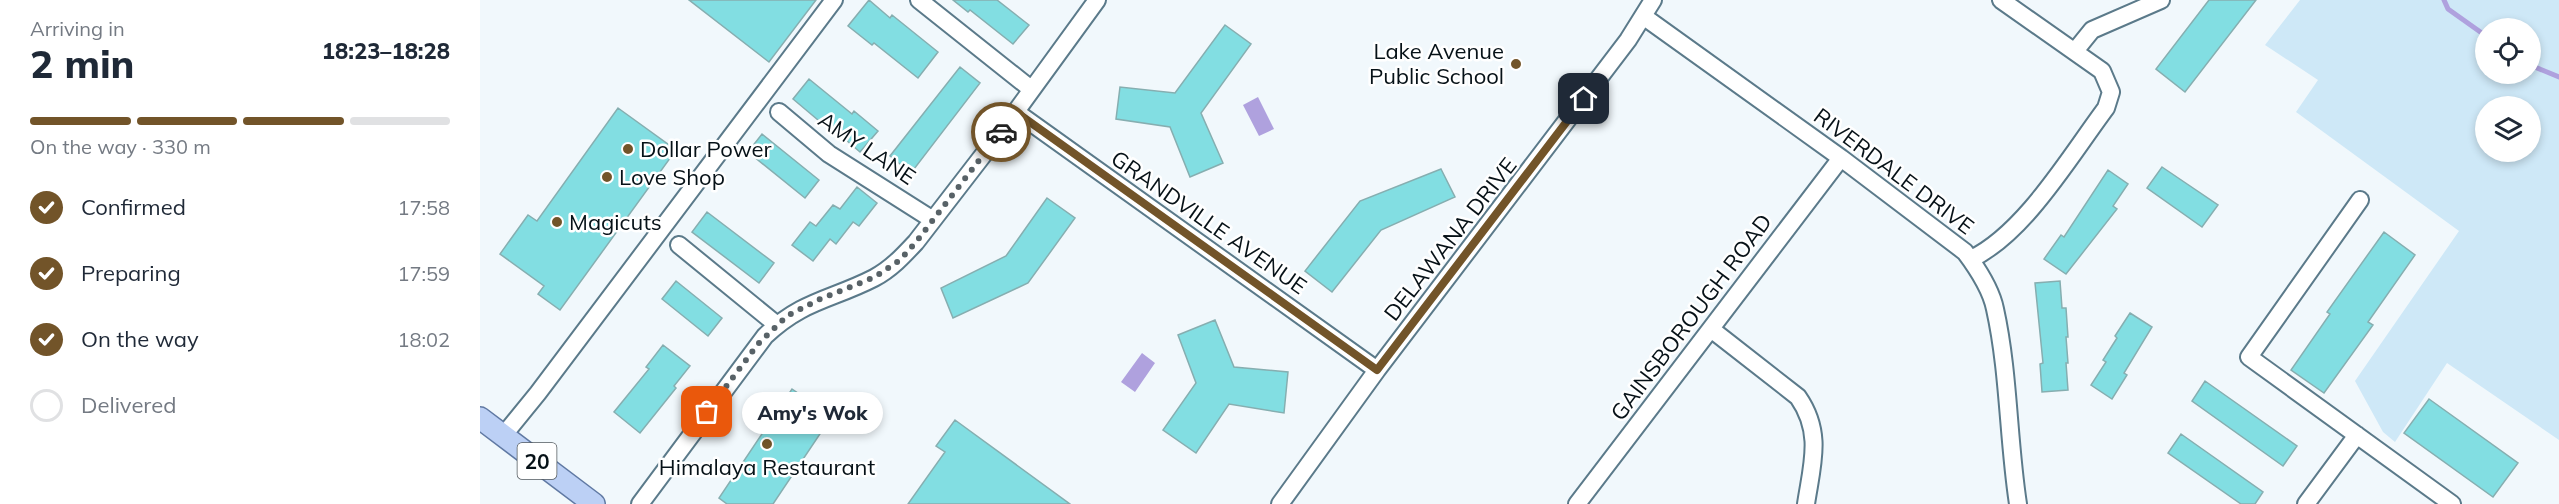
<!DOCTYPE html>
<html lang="en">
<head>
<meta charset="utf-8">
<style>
	body { margin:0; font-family:Mulish,sans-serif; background:#f6f6f7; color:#1f2937; height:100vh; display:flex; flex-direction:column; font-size:22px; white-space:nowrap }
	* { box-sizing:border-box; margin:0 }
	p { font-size:20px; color:#747a83 }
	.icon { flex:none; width:33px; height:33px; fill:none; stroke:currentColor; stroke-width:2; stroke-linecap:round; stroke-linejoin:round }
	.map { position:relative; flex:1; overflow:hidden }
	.side { display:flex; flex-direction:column; background:#fff; width:480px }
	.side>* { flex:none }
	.fabs { position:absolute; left:1995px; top:18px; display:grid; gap:12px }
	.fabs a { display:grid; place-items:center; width:66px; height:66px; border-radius:50%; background:#fff; box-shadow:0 3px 9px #0003; font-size:30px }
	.pin { position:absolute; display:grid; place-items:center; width:51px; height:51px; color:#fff; margin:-26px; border-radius:12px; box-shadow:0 3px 9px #0006 }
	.courier { position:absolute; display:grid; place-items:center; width:60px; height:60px; margin:-30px; border:4px solid #725429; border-radius:50%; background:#fff; color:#222; box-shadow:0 2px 8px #0007 }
	.bubble { position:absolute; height:42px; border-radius:21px; background:#fff; box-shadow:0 3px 9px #0003; font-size:20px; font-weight:800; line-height:42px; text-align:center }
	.overview em { font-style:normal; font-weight:800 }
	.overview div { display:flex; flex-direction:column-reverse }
	.overview { display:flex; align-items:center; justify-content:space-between; height:102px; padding:0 30px }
	h1 { font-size:39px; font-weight:800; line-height:45px }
	.bar { display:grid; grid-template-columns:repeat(4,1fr); gap:9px 6px; align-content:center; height:72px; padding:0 30px }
	.bar i { height:8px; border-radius:4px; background:#e0e1e3 }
	.bar .active { background:#725429 }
	.bar p { grid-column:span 4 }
	ol { padding:0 30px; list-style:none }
	li { display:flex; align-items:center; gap:18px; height:66px }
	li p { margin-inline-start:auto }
	li .icon { padding:6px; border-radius:50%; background:#725429; color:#fff; stroke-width:4 }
	li:last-child { color:#747a83 }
	li i { width:33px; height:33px; border:3px solid #e0e1e3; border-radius:50% }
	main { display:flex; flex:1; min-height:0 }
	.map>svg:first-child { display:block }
</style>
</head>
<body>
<main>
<section class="side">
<div class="overview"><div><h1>2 min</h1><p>Arriving in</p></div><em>18:23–18:28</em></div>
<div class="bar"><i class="active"></i><i class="active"></i><i class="active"></i><i></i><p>On the way · 330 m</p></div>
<ol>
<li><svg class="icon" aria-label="check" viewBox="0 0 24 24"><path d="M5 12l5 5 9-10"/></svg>Confirmed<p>17:58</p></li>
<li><svg class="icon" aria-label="check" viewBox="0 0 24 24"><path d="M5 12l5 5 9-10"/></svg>Preparing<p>17:59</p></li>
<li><svg class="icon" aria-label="check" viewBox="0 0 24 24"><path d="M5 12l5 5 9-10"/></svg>On the way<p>18:02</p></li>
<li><i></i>Delivered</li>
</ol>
</section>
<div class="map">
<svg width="2079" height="504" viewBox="0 0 2079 504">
	<rect width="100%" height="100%" fill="#f1f8fc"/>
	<path fill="#cee8f7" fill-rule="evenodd" d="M1820 0H2079V440L1967 363 1915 442 1903 432 1875 381 1979 231 1816 112 1838 80 1785 45ZM2050 28V74H2006V28ZM2006 106H2050V152H2006Z"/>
	<path fill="#afa1de" d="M778 97 794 129 779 136 763 105Z
		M662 353 675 363 655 392 641 382Z"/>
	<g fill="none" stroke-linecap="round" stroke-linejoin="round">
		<path stroke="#afa1de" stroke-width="5" d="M1964 0 1968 9 2006 36
			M2050 65 2079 77"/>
	</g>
	<path fill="#82dee2" stroke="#86aeb0" stroke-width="1.5" d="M209 0H336L289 62Z
		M389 0 410 18 412 15 458 52 438 78 394 43 392 45 368 26Z
		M473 0H517L549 25 533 44 490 10 488 12Z
		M1729 0H1776L1705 92 1676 69Z
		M745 25 771 44 721 113 743 163 710 177 690 127 636 119 640 87 695 93Z
		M480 67 500 83 431 173 410 156Z
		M329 79 372 114 374 111 398 131 380 152 359 134 357 136 313 99Z
		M138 108 196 150 80 310 58 294 64 286 20 254 48 215 57 221Z
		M282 134 339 180 325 198 268 152Z
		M1682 167 1738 205 1722 227 1667 188Z
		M961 169 975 197 901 230 852 292 825 271 880 201Z
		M1628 170 1648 184 1633 206 1637 209 1586 274 1564 259 1581 235 1584 237Z
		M377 187 397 203 379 226 373 222 356 244 350 239 333 261 312 245 330 222 336 226 353 205 360 209Z
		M567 198 595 218 548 283 473 318 461 288 526 256Z
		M227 212 294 263 279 283 212 232Z
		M1904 232 1935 255 1888 322 1893 325 1844 393 1811 370 1850 314 1847 312Z
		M196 281 242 318 228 336 182 299Z
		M1580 281 1582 308H1586L1588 337H1586L1588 363H1586L1588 390 1562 392 1560 364 1563 363 1555 283Z
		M1650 313 1672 327 1644 373 1647 375 1632 399 1611 385 1626 362 1623 360 1637 338 1635 336Z
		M735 320 754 367 808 372 804 413 749 404 716 453 683 430 716 383 698 335Z
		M183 345 210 366 194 386 196 388 160 433 134 412 169 369 166 367Z
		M1725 381 1817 446 1803 466 1712 401Z
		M312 389 352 416 293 504H247L239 498Z
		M1949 399 2038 463 2013 497 1924 433Z
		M475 420 590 504H428L465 452 456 446Z
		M1701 434 1783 492 1775 504H1761L1688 453Z"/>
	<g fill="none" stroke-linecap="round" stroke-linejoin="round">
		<g stroke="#5b7a8a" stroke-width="20">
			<path id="minor" d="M439 0 551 89
				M1163 16 1361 158 1485 252C1497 268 1511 289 1515 309 1529 372 1528 439 1538 504
				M1595 51 1612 30 1681 0
				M299 112 349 154 453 220
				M536 112 897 370
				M1880 200 1769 357 1972 504
				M199 245 297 325
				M1491 259C1545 233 1590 156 1626 108L1631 92 1622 71 1521 0
				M1231 329 1318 397C1343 433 1332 464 1326 504
				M23 436 58 393 354 0
				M160 504 285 336C323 300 351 300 394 278 411 269 423 256 436 242L524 128 617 0
				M800 504 897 370 1148 40 1173 0
				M1097 504 1361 158
				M1826 504 1877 435"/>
		</g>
		<g stroke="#6079a3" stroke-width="24">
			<path id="major" d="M0 418 114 504"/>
		</g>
		<use href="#minor" stroke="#fff" stroke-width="16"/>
		<use href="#major" stroke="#bcd0f5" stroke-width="21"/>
	</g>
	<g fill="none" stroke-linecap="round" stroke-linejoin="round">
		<path stroke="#586267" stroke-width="6" stroke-dasharray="0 10.8" d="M227 412 278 344 307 316 338 300 395 277 420 260 436 242 521 132"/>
		<path stroke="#725429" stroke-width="8" d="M521 132 536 112 897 370 1104 99"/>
	</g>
	<g fill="#725429" stroke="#fff" stroke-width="2">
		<circle cx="1036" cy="64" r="6"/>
		<circle cx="148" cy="149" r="6"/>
		<circle cx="127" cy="177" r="6"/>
		<circle cx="77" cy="222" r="6"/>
		<circle cx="287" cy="444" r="6"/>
	</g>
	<g text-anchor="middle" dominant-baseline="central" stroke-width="5" stroke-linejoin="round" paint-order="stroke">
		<rect fill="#fff" stroke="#51585d" stroke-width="1.5" x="37.5" y="443" width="39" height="36" rx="4.5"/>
		<g font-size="21" font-weight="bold" fill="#061117">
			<text x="57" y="461">20</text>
		</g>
		<g font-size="22" fill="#061117" stroke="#fff" text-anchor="start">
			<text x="1024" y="51" text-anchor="end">Lake Avenue<tspan x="1024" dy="25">Public School</tspan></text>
			<text x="160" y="149">Dollar Power</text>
			<text x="139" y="177">Love Shop</text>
			<text x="89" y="222">Magicuts</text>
			<text x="287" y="467" text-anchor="middle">Himalaya Restaurant</text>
		</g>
		<g font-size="22" fill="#061117" stroke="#fff">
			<text transform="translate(387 148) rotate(34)">AMY LANE</text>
			<text transform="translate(1414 171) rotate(37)">RIVERDALE DRIVE</text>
			<text transform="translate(729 222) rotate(35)">GRANDVILLE AVENUE</text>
			<text transform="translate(970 239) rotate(-52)">DELAWANA DRIVE</text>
			<text transform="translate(1211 317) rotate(-53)">GAINSBOROUGH ROAD</text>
		</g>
	</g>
</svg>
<div class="fabs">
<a><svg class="icon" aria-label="locate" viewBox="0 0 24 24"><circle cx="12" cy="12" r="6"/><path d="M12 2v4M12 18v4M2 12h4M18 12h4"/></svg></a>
<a><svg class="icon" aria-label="layers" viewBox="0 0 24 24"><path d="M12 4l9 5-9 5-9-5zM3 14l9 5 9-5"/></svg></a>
</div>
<div class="pin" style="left:227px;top:412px;background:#ea580c"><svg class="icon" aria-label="bag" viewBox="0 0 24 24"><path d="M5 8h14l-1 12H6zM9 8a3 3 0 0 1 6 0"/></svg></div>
<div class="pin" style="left:1104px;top:99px;background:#1f2937"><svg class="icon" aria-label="home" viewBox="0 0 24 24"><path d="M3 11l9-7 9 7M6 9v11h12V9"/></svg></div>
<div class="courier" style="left:521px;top:132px"><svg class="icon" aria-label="car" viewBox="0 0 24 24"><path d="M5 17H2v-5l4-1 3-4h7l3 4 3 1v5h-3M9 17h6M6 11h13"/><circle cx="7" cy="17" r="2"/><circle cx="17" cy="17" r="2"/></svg></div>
<div class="bubble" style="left:262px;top:392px;width:141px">Amy's Wok</div>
</div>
</main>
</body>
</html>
